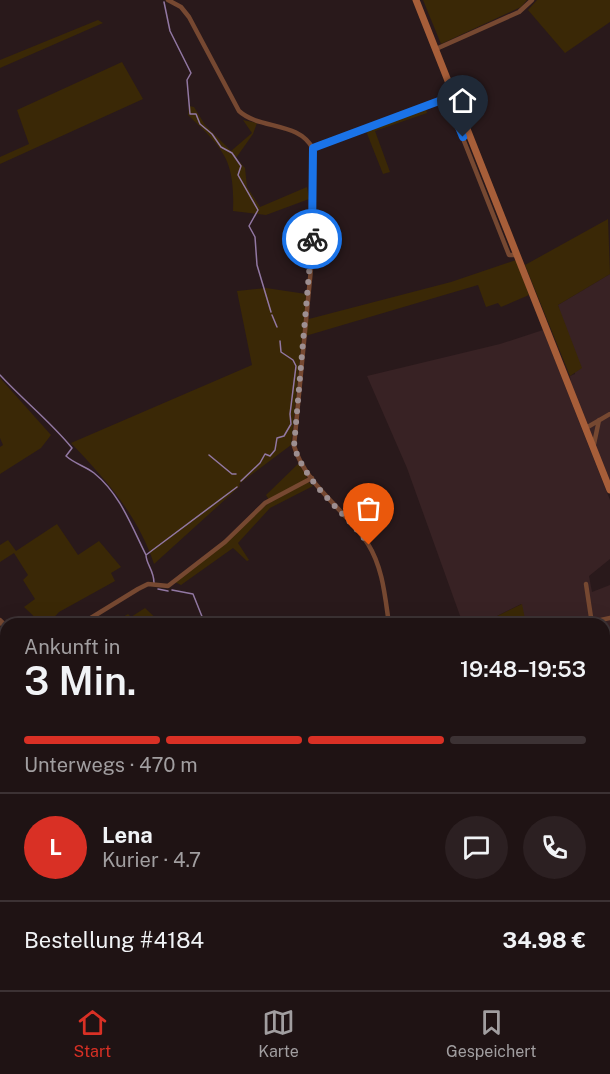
<!DOCTYPE html>
<html lang="de">
<head>
<meta charset="utf-8">
<style>
	body { margin:0; font-family:"Public Sans",sans-serif; background:#2c2022; color:#f1f3f6; height:100vh; display:flex; flex-direction:column; font-size:22px; white-space:nowrap }
	* { box-sizing:border-box; margin:0 }
	p { font-size:20px; color:#a19ea0 }
	.icon { flex:none; width:33px; height:33px; fill:none; stroke:currentColor; stroke-width:2; stroke-linecap:round; stroke-linejoin:round }
	.map { position:relative; flex:1; overflow:hidden }
	.details { position:absolute; left:0px; top:618px; width:610px; height:372px; display:flex; flex-direction:column; background:#1f1314; border-radius:18px 18px 0 0; box-shadow:0 6px 24px #0002,0 0 0 2px #3c3234 }
	.details>* { flex:none }
	.pin { position:absolute; display:grid; place-items:center; width:51px; height:51px; color:#fff; margin:-62px -26px; border-radius:50% 50% 50% 0; rotate:-45deg; box-shadow:0 0 6px #0007 }
	.pin .icon { rotate:45deg }
	.courier { position:absolute; display:grid; place-items:center; width:60px; height:60px; margin:-30px; border:4px solid #1a73e8; border-radius:50%; background:#fff; color:#222; box-shadow:0 2px 8px #0007 }
	.overview em { font-style:normal; font-weight:600 }
	.overview div { display:flex; flex-direction:column-reverse }
	.overview { display:flex; align-items:center; justify-content:space-between; height:102px; padding:0 24px }
	h1 { font-size:39px; font-weight:600; line-height:45px }
	.bar { display:grid; grid-template-columns:repeat(4,1fr); gap:9px 6px; align-content:center; height:72px; padding:0 24px }
	.bar i { height:8px; border-radius:4px; background:#3c3234 }
	.bar .active { background:#d93025 }
	.bar p { grid-column:span 4 }
	.line { display:flex; align-items:center; gap:15px; padding:0 24px; border-top:2px solid #3c3234 }
	.line div { flex:1 }
	.round { display:grid; place-items:center; flex:none; width:63px; height:63px; border-radius:32px; background:#2c2022 }
	.menu { display:flex; justify-content:space-around; align-items:center; height:84px; border-top:2px solid #3c3234; background:#1f1314; font-size:16px; color:#a19ea0 }
	.menu a { display:grid; justify-items:center; gap:3px }
	.menu .active { color:#d93025 }
	.map>svg:first-child { display:block }
</style>
</head>
<body>
<div class="map">
<svg width="610" height="990" viewBox="0 0 610 990">
	<rect width="100%" height="100%" fill="#29191b"/>
	<path fill="#382224" d="M610 274V489L571 383 570 376 575 374 558 305Z
		M543 330 610 500V559L589 576 592 592 610 585V654L605 655 604 624H526L521 604 481 624H463L407 468 367 376 500 344Z"/>
	<path fill="#3a2806" d="M423 0H527L521 7 441 44Z
		M537 0H610V22L565 53 528 10Z
		M98 20 103 23 0 68V60Z
		M122 62 143 99 0 164V157L29 144 17 110Z
		M189 106 194 107 205 125 231 151 252 133 243 120 257 123 253 134 236 158 245 168 247 187 260 207 307 187 309 199 266 215 233 211C235 160 224 149 188 115Z
		M426 108 427 113 375 131 390 172 383 174 366 131Z
		M608 219 610 274 558 305 582 368 570 376 525 265Z
		M516 260 529 295 501 307 498 303 486 307 478 285 302 337 291 445 239 484 240 486 154 564C138 515 105 479 71 443L252 365 237 291 266 288 306 294 305 320 451 282Z
		M0 378 51 435 41 448 0 474V447L3 445 0 438Z
		M298 464 307 476 306 480 269 500 266 495Z
		M308 482 313 486 270 508 238 543 249 560 247 561 233 548 181 585 175 582 266 505Z
		M57 524 78 555 99 541 121 567 111 573 115 581 59 612 48 624H42L24 607 35 599 23 580 28 575 14 553 0 562V545L8 540 16 551Z
		M522 604 526 624H481Z
		M145 608 162 624H112L128 614 131 617Z
		M604 775 610 784V865L605 860Z
		M610 874V936L607 939 610 943V975H605L604 898Z
		M400 984H469L474 990H396Z
		M472 984H568L562 990H478Z"/>
	<g fill="none" stroke-linecap="round" stroke-linejoin="round">
		<path stroke="#9278a3" stroke-width="1.5" d="M164 2 170 31 191 73 187 80 190 114H196L200 124 212 134 221 147 232 153 241 166 238 175 258 210 249 226 255 237 257 265 271 312
			M272 315 277 327
			M0 375C24 401 50 421 72 448L66 456C75 464 85 466 94 473 120 494 131 525 146 555
			M209 455 232 474H236
			M241 481 260 463 265 454 270 456 275 450 277 438 284 436 291 424 290 414 296 366 293 360 281 352 280 341
			M154 583C154 570 146 564 146 555L237 487
			M158 589 168 591
			M172 590 193 594 205 624
			M392 990 396 984"/>
		<path stroke="#764831" stroke-width="4.5" d="M168 0 181 7 189 17 239 111C260 130 299 121 313 149L312 258 294 446C306 486 346 510 368 544 383 568 385 597 389 624
			M436 49 519 12 532 0
			M447 98 509 255H517
			M313 149 454 95
			M586 428 610 414
			M594 444 599 420
			M586 584 592 624
			M592 622 610 618
			M81 624 138 589 148 584 168 586 225 542 265 503 312 478
			M604 685 610 695
			M604 714 610 735
			M0 745 6 738
			M0 928 6 929
			M119 984 131 990
			M471 984 476 990"/>
		<path stroke="#764831" stroke-width="6" d="M0 621 6 627
			M324 984 330 990"/>
		<path stroke="#a75e39" stroke-width="7" d="M416 0 610 490"/>
	</g>
	<g fill="none" stroke-linecap="round" stroke-linejoin="round">
		<path stroke="#9d8f91" stroke-width="6" stroke-dasharray="0 10.8" d="M312 239 294 446C306 486 346 512 369 545"/>
		<path stroke="#1a73e8" stroke-width="8" d="M312 239 313 148 447 98 463 137"/>
	</g>
</svg>
<div class="pin" style="left:369px;top:545px;background:#ea580c"><svg class="icon" aria-label="bag" viewBox="0 0 24 24"><path d="M5 8h14l-1 12H6zM9 8a3 3 0 0 1 6 0"/></svg></div>
<div class="pin" style="left:463px;top:137px;background:#1f2937"><svg class="icon" aria-label="home" viewBox="0 0 24 24"><path d="M3 11l9-7 9 7M6 9v11h12V9"/></svg></div>
<div class="courier" style="left:312px;top:239px"><svg class="icon" aria-label="bike" viewBox="0 0 24 24"><circle cx="6" cy="16" r="4"/><circle cx="18" cy="16" r="4"/><path d="M6 16l4-8h5l3 8M10 8l3 8H6M13 5h3"/></svg></div>
<section class="details">
<div class="overview"><div><h1>3 Min.</h1><p>Ankunft in</p></div><em>19:48–19:53</em></div>
<div class="bar"><i class="active"></i><i class="active"></i><i class="active"></i><i></i><p>Unterwegs · 470 m</p></div>
<div class="line" style="height:108px"><b class="round" style="background:#d93025;color:#fff">L</b><div><b>Lena</b><p>Kurier · 4.7</p></div><a class="round"><svg class="icon" aria-label="chat" viewBox="0 0 24 24"><path d="M4 5h16v11H9l-5 4z"/></svg></a><a class="round"><svg class="icon" aria-label="phone" viewBox="0 0 24 24"><path d="M5 4h4l2 5-3 2q2 4 5 5l2-3 5 2v4C11 20 4 13 5 4z"/></svg></a></div>
<div class="line" style="height:78px"><div>Bestellung #4184</div><b>34.98 €</b></div>
</section>
</div>
<nav class="menu">
<a class="active"><svg class="icon" aria-label="home" viewBox="0 0 24 24"><path d="M3 11l9-7 9 7M6 9v11h12V9"/></svg>Start</a>
<a><svg class="icon" aria-label="map" viewBox="0 0 24 24"><path d="M3 6l6-2 6 2 6-2v14l-6 2-6-2-6 2zM9 4v14M15 6v14"/></svg>Karte</a>
<a><svg class="icon" aria-label="saved" viewBox="0 0 24 24"><path d="M7 4h10v16l-5-4-5 4z"/></svg>Gespeichert</a>
</nav>
</body>
</html>
